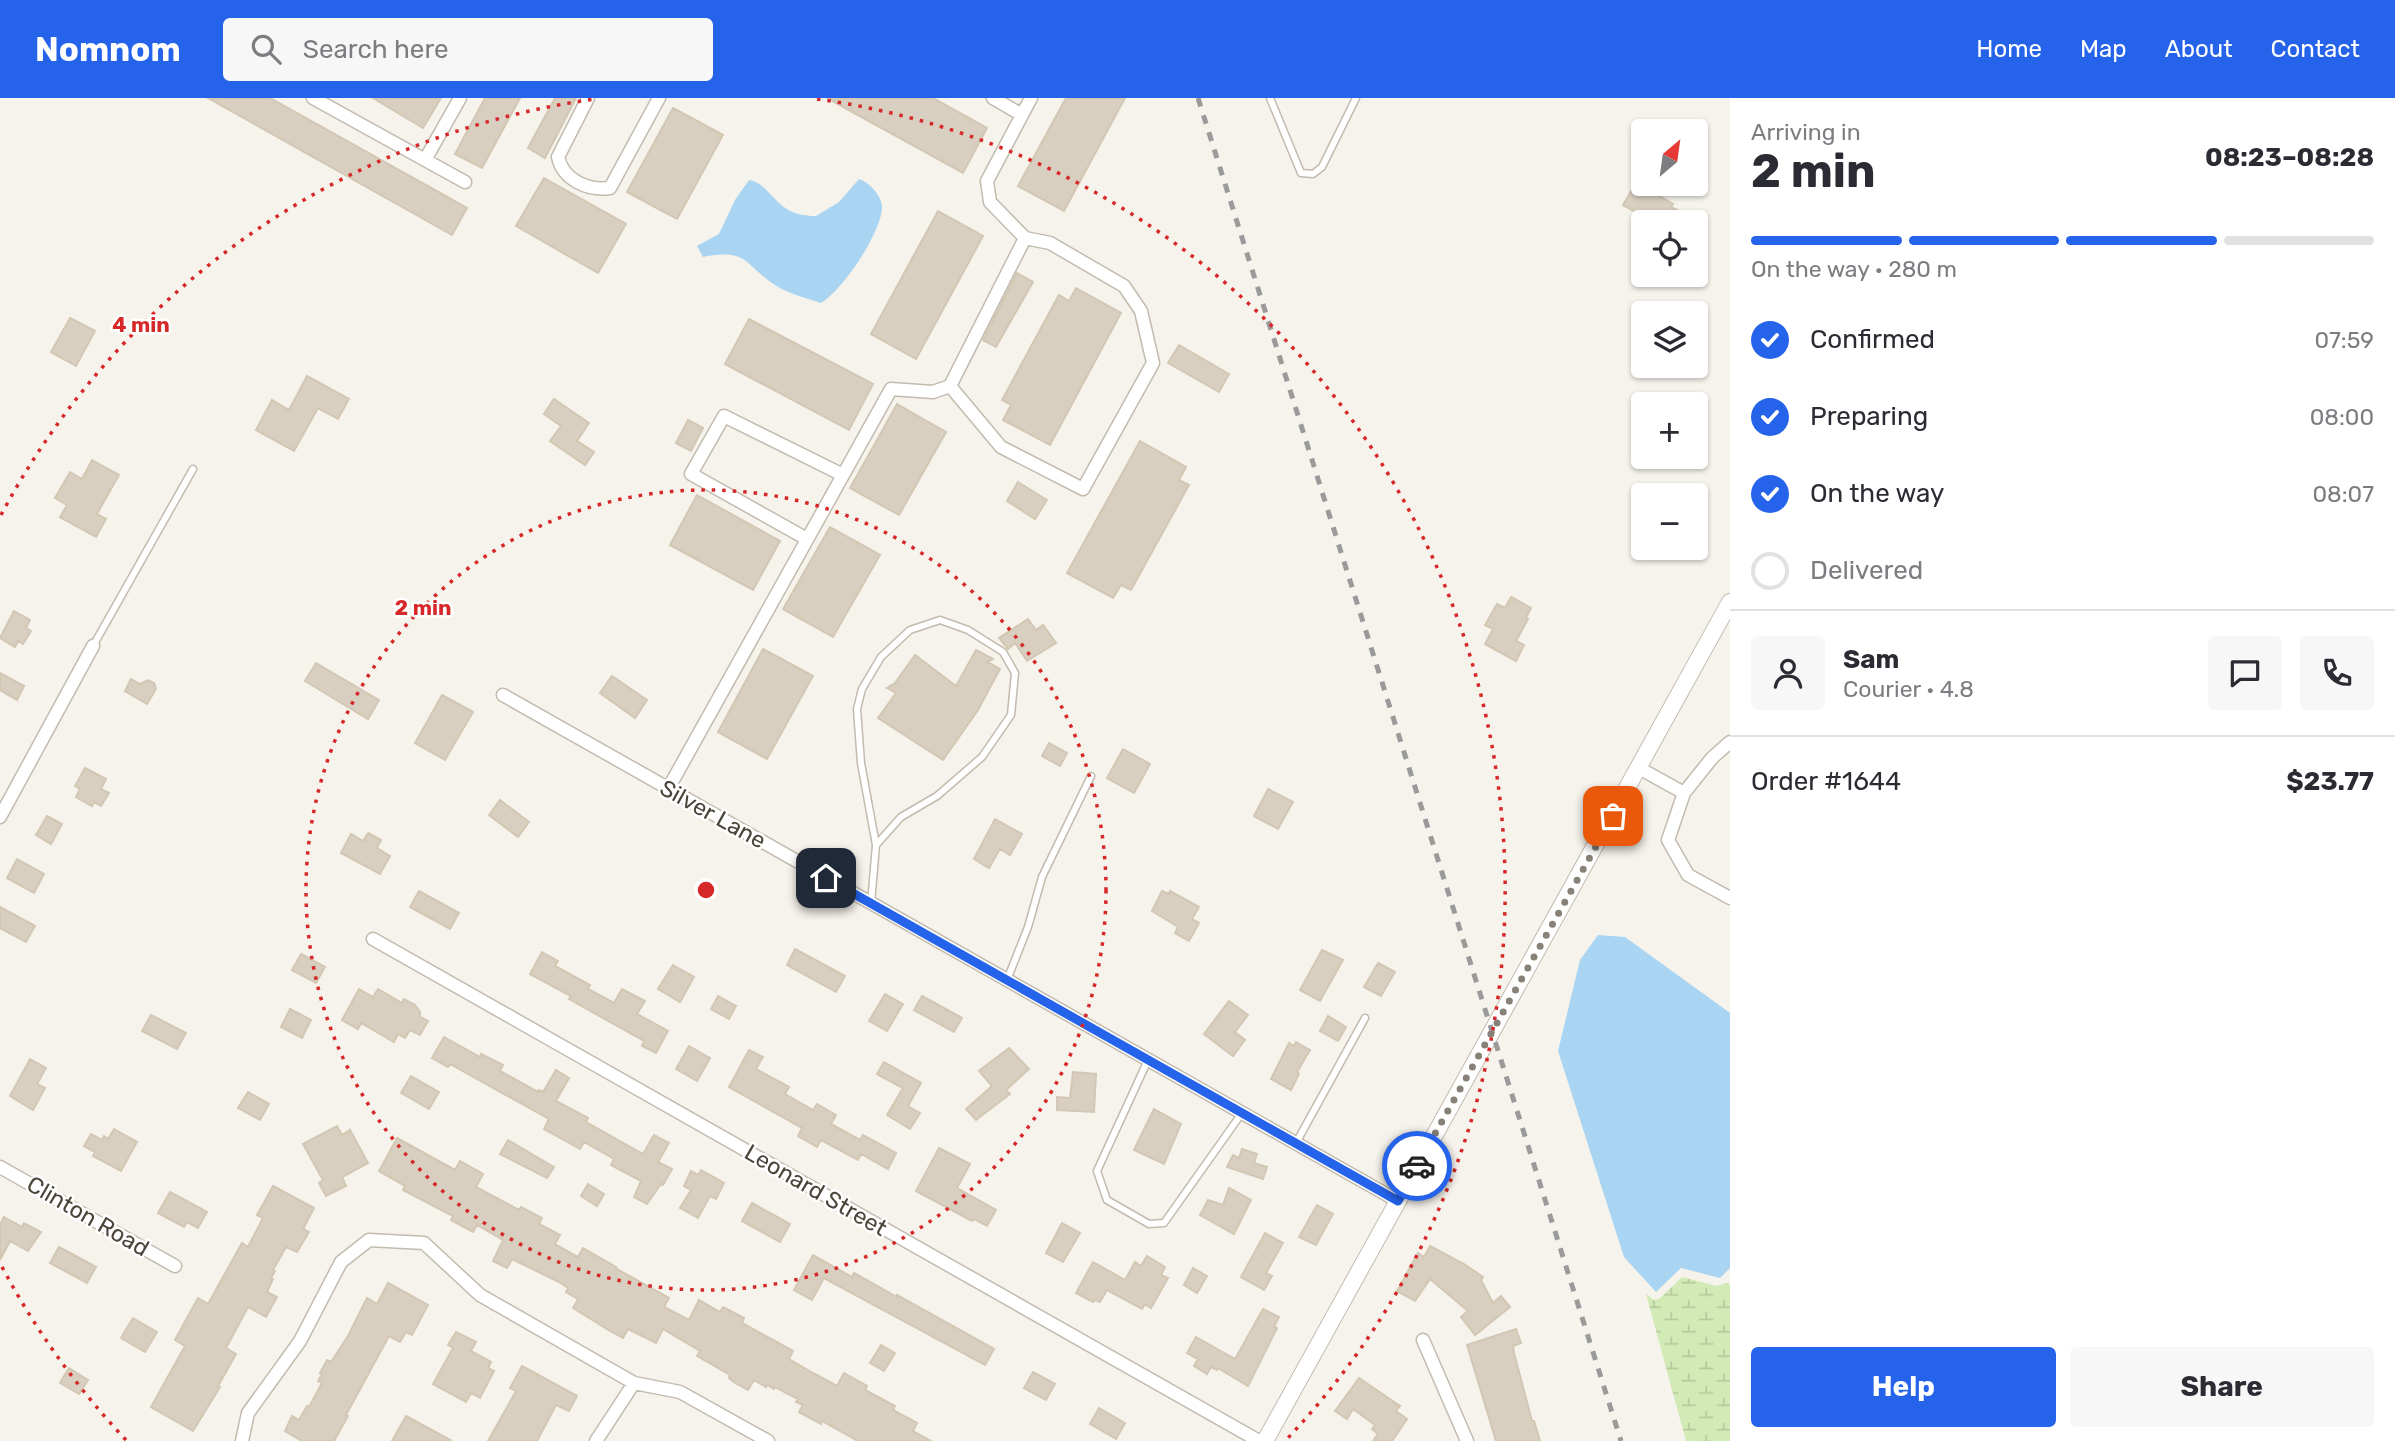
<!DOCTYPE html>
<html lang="en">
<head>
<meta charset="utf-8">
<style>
	body { margin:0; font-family:Rubik,sans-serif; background:#f7f7f7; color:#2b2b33; height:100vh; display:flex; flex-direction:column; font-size:26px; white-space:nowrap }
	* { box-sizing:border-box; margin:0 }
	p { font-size:23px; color:#7c7c81 }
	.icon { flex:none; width:38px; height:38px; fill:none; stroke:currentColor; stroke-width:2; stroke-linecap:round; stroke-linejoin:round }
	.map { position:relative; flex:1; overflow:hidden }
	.panel { display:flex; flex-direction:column; background:#fff; width:665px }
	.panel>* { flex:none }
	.needle { width:46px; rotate:29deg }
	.controls { position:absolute; left:1631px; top:21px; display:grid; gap:14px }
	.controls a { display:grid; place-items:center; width:77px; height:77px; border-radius:7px; background:#fff; box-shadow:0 2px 5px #0004; font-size:35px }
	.pin { position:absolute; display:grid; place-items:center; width:60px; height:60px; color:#fff; margin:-30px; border-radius:14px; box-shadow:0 4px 10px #0006 }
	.courier { position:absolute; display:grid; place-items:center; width:70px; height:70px; margin:-35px; border:5px solid #2563eb; border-radius:50%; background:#fff; color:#222; box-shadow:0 2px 9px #0007 }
	.headline em { font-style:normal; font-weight:700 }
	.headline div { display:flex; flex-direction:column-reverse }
	.headline { display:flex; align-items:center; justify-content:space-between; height:119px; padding:0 21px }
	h1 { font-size:46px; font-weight:700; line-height:52px }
	.bar { display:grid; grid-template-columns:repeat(4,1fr); gap:10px 7px; align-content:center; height:84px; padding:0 21px }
	.bar i { height:9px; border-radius:5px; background:#e1e1e2 }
	.bar .selected { background:#2563eb }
	.bar p { grid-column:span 4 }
	.line { display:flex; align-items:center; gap:18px; padding:0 21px; border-top:2px solid #e1e1e2 }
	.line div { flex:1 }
	.round { display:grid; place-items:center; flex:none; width:74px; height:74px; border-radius:7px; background:#f7f7f7 }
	ol { padding:0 21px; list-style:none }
	li { display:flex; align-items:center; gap:21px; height:77px }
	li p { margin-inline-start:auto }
	li .icon { padding:7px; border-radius:50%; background:#2563eb; color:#fff; stroke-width:4 }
	li:last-child { color:#7c7c81 }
	li i { width:38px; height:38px; border:4px solid #e1e1e2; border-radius:50% }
	.primary-button { display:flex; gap:14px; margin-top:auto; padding:14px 21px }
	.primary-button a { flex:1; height:80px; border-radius:7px; background:#2563eb; color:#fff; font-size:28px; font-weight:700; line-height:80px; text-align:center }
	.primary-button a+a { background:#f7f7f7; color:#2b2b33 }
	header { display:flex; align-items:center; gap:42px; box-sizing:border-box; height:98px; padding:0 35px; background:#2563eb; color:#fff }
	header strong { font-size:33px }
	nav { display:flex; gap:38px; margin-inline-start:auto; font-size:24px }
	.search { width:490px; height:63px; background:#f7f7f7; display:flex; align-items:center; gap:18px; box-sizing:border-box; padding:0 24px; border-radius:7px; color:#7c7c81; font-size:26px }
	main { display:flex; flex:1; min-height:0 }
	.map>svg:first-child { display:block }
</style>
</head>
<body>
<header>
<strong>Nomnom</strong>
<div class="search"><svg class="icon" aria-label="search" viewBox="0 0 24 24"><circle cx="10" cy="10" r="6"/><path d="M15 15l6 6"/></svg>Search here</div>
<nav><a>Home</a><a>Map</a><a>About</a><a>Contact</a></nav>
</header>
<main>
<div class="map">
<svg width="1730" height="1343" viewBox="0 0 1730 1343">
	<defs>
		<pattern id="wetland-marsh" width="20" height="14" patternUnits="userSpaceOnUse" patternTransform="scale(1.75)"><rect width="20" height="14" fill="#d2eab5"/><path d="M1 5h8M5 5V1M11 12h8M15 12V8" fill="none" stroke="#b6ca9c"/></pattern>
	</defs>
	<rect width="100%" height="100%" fill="#f6f3ec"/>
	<path fill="url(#wetland-marsh)" d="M1682 1179 1717 1188 1726 1185 1730 1186V1343H1686L1646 1196 1654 1202 1659 1201Z"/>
	<path fill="#a9d4f2" d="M859 81C869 84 882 98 882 109 882 134 842 193 821 205 806 200 789 196 775 187 744 167 749 150 703 159L697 148 719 136 735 102 749 82C764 84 772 101 784 109 793 116 804 118 816 118L839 104Z
		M1598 837 1625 839 1730 915V1170L1720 1180 1681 1170 1656 1194 1624 1159 1558 953 1580 862Z"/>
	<path fill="#d8cfc1" stroke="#d3c7b4" stroke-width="2" d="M208 0H270L467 110 452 137Z
		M373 0H441L423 30Z
		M485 0H520L482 70 455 56Z
		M555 0H576L545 60 528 50Z
		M827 0H933L987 30 963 75Z
		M1066 0H1125L1064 113 1018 88Z
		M673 10 723 37 677 121 627 94Z
		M544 80 626 126 598 175 516 128Z
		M1634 88 1653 98 1654 95 1673 106 1671 109 1700 124H1654L1623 107Z
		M938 113 983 138 916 261 871 236Z
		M1017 175 1033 184 996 249 983 242Z
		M1076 190 1121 215 1050 347 1003 322 1011 307 1002 302 1059 197 1069 203Z
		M70 220 95 233 76 268 51 254Z
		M749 221 873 286 849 332 725 266Z
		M1179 247 1229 276 1219 294 1168 265Z
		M307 278 349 301 338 321 318 310 294 353 256 332 272 302 289 312Z
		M554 301 589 325 577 343 594 354 585 367 550 343 561 328 544 316Z
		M897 306 946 334 899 417 850 390Z
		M688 322 703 330 691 353 676 345Z
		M1140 343 1186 369 1179 382 1189 387 1131 492 1121 487 1113 500 1067 475Z
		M92 362 119 377 97 416 106 421 96 439 60 419 67 407 55 400 70 374 82 381Z
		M1018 384 1047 402 1035 421 1007 403Z
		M697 397 780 443 753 492 670 447Z
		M830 429 880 457 833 539 783 511Z
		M1511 499 1531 510 1526 520 1528 521 1516 543 1524 547 1516 563 1485 546 1493 531 1485 527 1497 506 1505 510Z
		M14 513 30 522 26 530 31 533 23 546 18 543 15 549 0 540Z
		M1028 521 1036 532 1043 527 1056 545 1027 563 1015 545 1008 551 999 540Z
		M763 551 813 578 767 661 718 634Z
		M976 552 993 561 987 564 1000 571 978 612 943 662 878 620 896 595 887 590 895 585 915 557 956 588Z
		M316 565 379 602 368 621 305 583Z
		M0 575 24 588 17 602 0 592Z
		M612 578 647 602 635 620 600 595Z
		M131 581 140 586 148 582 154 585 156 591 147 606 125 593Z
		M442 597 473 614 445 662 415 645Z
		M1049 645 1067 655 1060 668 1042 658Z
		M1123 651 1150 666 1134 695 1107 680Z
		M85 670 106 681 101 691 109 695 101 708 94 704 92 708 76 699 80 691 75 688Z
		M1268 691 1293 704 1278 731 1254 718Z
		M500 702 529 724 518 739 489 717Z
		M47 718 62 726 51 746 36 737Z
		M995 721 1022 736 1010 757 1000 751 989 770 974 761Z
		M368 735 381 742 377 750 390 758 380 776 341 755 351 736 363 743Z
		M17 761 44 776 34 795 7 780Z
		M419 793 459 815 450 831 410 809Z
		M1162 793 1169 796 1170 793 1199 809 1192 821 1199 825 1189 843 1175 835 1178 829 1152 813Z
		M0 809 35 828 26 844 0 830Z
		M795 851 845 878 836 894 787 867Z
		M1322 852 1343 862 1320 903 1300 892Z
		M542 854 558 863 555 868 590 887 588 891 614 905 622 891 645 903 637 916 668 933 656 955 642 948 644 943 569 901 571 898 530 876Z
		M301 856 325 869 316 885 292 872Z
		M1378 865 1395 874 1381 898 1364 889Z
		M673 867 694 879 680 904 658 891Z
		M359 891 373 899 378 891 402 905 404 901 415 907 420 914V919L428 923 420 937 410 932 405 940 398 936 394 944 361 925 358 931 342 922Z
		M885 896 903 906 887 933 869 923Z
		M718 898 736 908 729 921 711 911Z
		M922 898 962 920 954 934 914 912Z
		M1229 903 1248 917 1235 934 1245 942 1233 958 1204 936Z
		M290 911 311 922 302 940 281 929Z
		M151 917 186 935 177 951 142 933Z
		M1328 918 1346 929 1338 943 1320 933Z
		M444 939 480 959 481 956 503 967 500 973 538 994 539 992 543 994 556 972 569 980 556 1003 588 1020 586 1024 643 1056 654 1037 669 1045 658 1064 672 1071 663 1087 661 1086 647 1106 634 1099 641 1083 611 1067 614 1061 584 1044 580 1051 544 1031 549 1021 450 966 448 969 432 960Z
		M1296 944 1310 952 1297 974 1299 976 1291 992 1271 981 1289 945 1294 948Z
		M689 948 710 960 697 983 676 971Z
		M1009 950 1029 971 1006 992 1010 996 976 1022 966 1011 992 988 979 973Z
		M749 952 763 959 756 971 789 989 785 996 813 1012 817 1006 836 1017 831 1026 860 1042 863 1037 896 1055 888 1071 861 1056 858 1062 821 1042 817 1049 798 1038 802 1030 729 989Z
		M30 961 46 970 37 986 45 990 33 1012 10 998Z
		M884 964 921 985 908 1008 920 1015 910 1031 887 1017 903 990 877 976Z
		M1073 974 1096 976 1094 1014 1057 1012V999L1070 1000Z
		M411 978 439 994 429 1011 401 995Z
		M248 994 269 1006 260 1022 238 1010Z
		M1154 1011 1181 1026 1164 1066 1134 1052Z
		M337 1028 342 1037 350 1032 368 1065 342 1079 346 1088 326 1098 319 1085 323 1082 303 1046Z
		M114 1031 137 1044 121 1073 93 1058 95 1054 84 1048 91 1036 102 1042 104 1038 108 1041Z
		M397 1040 455 1072 460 1063 483 1076 476 1089 519 1112 521 1109 542 1120 539 1126 560 1137 555 1146 578 1159 583 1150 616 1169 615 1170 669 1200 664 1209 689 1222 699 1202 720 1214 723 1209 744 1220 742 1225 793 1253 789 1261 813 1275 837 1288 844 1275 867 1288 865 1292 895 1308 893 1312 917 1325 913 1333 931 1343H858L822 1323 821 1326 799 1314 803 1307 796 1304 798 1301 775 1289 774 1291 767 1287 766 1289 754 1282 748 1292 735 1285 729 1280 730 1277 697 1258 700 1253 663 1231 656 1245 628 1231 623 1240 610 1233 573 1210 578 1201 566 1194 568 1190 561 1185 512 1161 507 1170 493 1163 503 1142 477 1127 473 1134 451 1122 453 1118 403 1092 405 1088 379 1073Z
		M508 1042 554 1069 547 1080 500 1056Z
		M939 1050 970 1066 957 1090 996 1112 987 1128 974 1121 972 1123 916 1093Z
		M1242 1051 1257 1056 1254 1065 1267 1069 1263 1081 1227 1069 1233 1057 1239 1060Z
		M701 1072 724 1085 716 1101 710 1098 698 1120 680 1110 691 1092 684 1088 691 1073 698 1077Z
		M588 1086 604 1096 597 1108 581 1098Z
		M273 1088 314 1110 303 1131 309 1134 297 1154 286 1149 273 1172 275 1173 271 1180 273 1181 267 1194 277 1199 266 1219 248 1209 226 1250 236 1256 218 1288 220 1289 193 1333 151 1309 185 1248 175 1242 198 1200 208 1206 242 1145 248 1149 263 1120 257 1117Z
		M1229 1090 1251 1102 1234 1136 1200 1117 1208 1102 1223 1107Z
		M170 1094 207 1114 198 1130 187 1124 184 1129 158 1115Z
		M752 1105 790 1126 780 1144 742 1123Z
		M1317 1107 1333 1116 1316 1147 1299 1139Z
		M4 1119 22 1129 24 1125 41 1134 28 1153 10 1143 0 1162V1127Z
		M1062 1125 1080 1135 1063 1164 1046 1155Z
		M1265 1135 1283 1145 1266 1175 1272 1178 1264 1192 1241 1179Z
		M1430 1148 1464 1166 1483 1179 1481 1182 1493 1205 1501 1198 1510 1209 1475 1237 1461 1219 1468 1213 1430 1181 1415 1203 1397 1193 1418 1155 1424 1159Z
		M59 1149 96 1169 87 1185 50 1165Z
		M813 1157 852 1179 854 1175 897 1199V1197L994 1251 985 1267 824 1180 812 1202 794 1192Z
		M1147 1158 1165 1169 1161 1177 1168 1180 1151 1210 1145 1206 1142 1211 1107 1192 1100 1204 1095 1202 1093 1204 1076 1195 1093 1164 1125 1182 1135 1164 1141 1168Z
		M1193 1170 1207 1178 1197 1195 1184 1187Z
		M388 1185 428 1207 412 1237 406 1234 400 1244 389 1238 346 1317 348 1318 334 1343H302L285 1333 292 1318 299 1322 307 1308 309 1309 322 1285 318 1283 322 1276 320 1275 327 1262 331 1264 348 1238 367 1200 377 1206Z
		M1263 1211 1279 1219 1274 1229 1277 1230 1248 1288 1218 1270 1217 1272 1211 1269 1207 1276 1194 1268 1198 1261 1187 1255 1196 1239 1235 1261Z
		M133 1220 157 1234 145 1254 121 1240Z
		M1516 1231 1521 1245 1513 1248 1514 1255 1532 1323H1534L1540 1343H1496L1467 1247Z
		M456 1234 476 1244 471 1253 491 1264 488 1270 494 1273 480 1300 471 1295 466 1304 433 1286 453 1250 448 1247Z
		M881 1247 895 1255 884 1273 870 1265Z
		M522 1268 577 1298 569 1313 556 1307 537 1343H488L516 1293 510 1290Z
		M69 1270 88 1282 79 1296 60 1285Z
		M1033 1274 1055 1286 1046 1302 1024 1290Z
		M1359 1280 1400 1308 1396 1313 1407 1321 1392 1343H1373L1378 1336 1372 1331 1375 1327 1353 1311 1347 1321 1335 1313Z
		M1099 1310 1125 1325 1116 1341 1090 1326Z
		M406 1318 452 1343H392Z"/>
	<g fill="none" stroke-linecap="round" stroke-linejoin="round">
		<g stroke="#c2bbae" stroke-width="9">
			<path id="service" d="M1270 0 1301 75 1313 76 1322 69 1356 0
				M93 548 193 371
				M871 805 876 747 901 719 937 698 982 659 1011 617 1015 575 1003 554 968 532 940 522 910 532 881 559 862 591 857 611 861 665 876 747
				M1007 882 1028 829 1042 779 1091 678
				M1148 962 1097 1073 1107 1102 1149 1126 1164 1125 1242 1015
				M1296 1045 1365 920"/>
		</g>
		<g stroke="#c2bbae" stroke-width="15">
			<path id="minor" d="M313 0 465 84
				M588 0 558 59C563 82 588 93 610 90L659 0
				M993 0 1022 17
				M425 62 460 0
				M950 288 1001 349 1083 391 1153 265 1141 213 1124 188 1050 145 1025 140
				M807 441 691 376 724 318 843 377
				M503 597 1398 1103
				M1730 644 1712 660 1684 695 1668 742 1688 777 1730 800
				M1639 670 1684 695
				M668 691 891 291 933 294 950 288 1025 140 990 104 987 83 1031 0
				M0 719 93 548
				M373 841 1259 1343
				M0 1069 175 1168
				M1423 1242 1467 1343
				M242 1343 248 1315 300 1243 341 1164 369 1142 424 1145 480 1197 634 1285 680 1294 768 1343
				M596 1343 634 1285"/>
		</g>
		<g stroke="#c2bbae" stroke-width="18">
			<path id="tertiary" d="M1265 1343 1730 504"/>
		</g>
		<use href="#service" stroke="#fff" stroke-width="6"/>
		<use href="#minor" stroke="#fff" stroke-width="12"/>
		<use href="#tertiary" stroke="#fff" stroke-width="16"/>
		<path stroke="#9a9a9a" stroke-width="5" stroke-dasharray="9 9" stroke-linecap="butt" d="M1198 0 1621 1343"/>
	</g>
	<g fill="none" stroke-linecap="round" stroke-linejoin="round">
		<path stroke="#878178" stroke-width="7" stroke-dasharray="0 12.6" d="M1417 1068 1613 718"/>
		<path stroke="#2563eb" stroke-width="9" d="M826 780 1398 1103 1417 1068"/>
	</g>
	<g fill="none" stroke="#d62828" stroke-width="3.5" stroke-dasharray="3.5 7">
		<circle cx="706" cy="792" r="400"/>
		<path d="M126 1342A799 799 0 0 1 1 1167M1 417A799 799 0 0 1 595 1M817 1A799 799 0 0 1 1286 1342"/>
	</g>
	<g text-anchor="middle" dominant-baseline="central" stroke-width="5" stroke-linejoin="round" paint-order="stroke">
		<g font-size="23" fill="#4b4439" stroke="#fff">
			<text transform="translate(713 716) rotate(29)">Silver Lane</text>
			<text transform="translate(816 1092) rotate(30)">Leonard Street</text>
			<text transform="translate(88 1118) rotate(30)">Clinton Road</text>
		</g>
	</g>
	<circle cx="706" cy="792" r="10" fill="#d62828" stroke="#fff" stroke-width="3.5"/>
	<g font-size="21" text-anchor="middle" font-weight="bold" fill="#d62828" stroke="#fff" stroke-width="5" stroke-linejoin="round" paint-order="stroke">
		<text x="141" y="234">4 min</text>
		<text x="423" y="517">2 min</text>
	</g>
</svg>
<div class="controls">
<a><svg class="needle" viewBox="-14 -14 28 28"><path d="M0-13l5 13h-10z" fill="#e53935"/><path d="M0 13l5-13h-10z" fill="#7c7c81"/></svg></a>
<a><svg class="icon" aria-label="locate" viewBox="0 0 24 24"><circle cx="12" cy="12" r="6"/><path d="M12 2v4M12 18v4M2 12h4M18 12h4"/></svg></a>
<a><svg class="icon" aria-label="layers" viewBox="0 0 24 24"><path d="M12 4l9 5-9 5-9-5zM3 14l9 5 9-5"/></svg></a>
<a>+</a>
<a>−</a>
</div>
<div class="pin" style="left:1613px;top:718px;background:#ea580c"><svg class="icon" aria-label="bag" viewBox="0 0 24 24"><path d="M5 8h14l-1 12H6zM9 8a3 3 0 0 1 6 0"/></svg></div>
<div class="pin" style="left:826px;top:780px;background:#1f2937"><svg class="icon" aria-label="home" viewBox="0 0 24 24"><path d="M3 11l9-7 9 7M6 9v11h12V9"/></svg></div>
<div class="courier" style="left:1417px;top:1068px"><svg class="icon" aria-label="car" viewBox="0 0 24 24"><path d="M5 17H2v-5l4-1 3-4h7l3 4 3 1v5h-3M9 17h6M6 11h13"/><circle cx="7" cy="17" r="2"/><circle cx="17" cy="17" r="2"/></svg></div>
</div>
<section class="panel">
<div class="headline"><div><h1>2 min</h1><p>Arriving in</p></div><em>08:23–08:28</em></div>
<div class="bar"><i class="selected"></i><i class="selected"></i><i class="selected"></i><i></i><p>On the way · 280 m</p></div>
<ol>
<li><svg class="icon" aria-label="check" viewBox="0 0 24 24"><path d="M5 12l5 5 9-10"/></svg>Confirmed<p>07:59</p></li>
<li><svg class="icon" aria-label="check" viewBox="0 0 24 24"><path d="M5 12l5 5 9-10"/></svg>Preparing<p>08:00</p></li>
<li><svg class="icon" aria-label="check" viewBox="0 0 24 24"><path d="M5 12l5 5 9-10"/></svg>On the way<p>08:07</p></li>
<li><i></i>Delivered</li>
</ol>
<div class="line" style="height:126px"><a class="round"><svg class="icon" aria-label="person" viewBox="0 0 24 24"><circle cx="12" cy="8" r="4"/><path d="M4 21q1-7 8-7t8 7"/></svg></a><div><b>Sam</b><p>Courier · 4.8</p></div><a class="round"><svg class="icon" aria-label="chat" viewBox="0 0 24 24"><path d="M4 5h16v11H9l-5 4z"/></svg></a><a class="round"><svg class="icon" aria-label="phone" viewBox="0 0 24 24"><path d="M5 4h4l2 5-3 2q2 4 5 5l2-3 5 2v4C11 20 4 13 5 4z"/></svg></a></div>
<div class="line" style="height:91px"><div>Order #1644</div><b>$23.77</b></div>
<div class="primary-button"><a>Help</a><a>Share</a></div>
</section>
</main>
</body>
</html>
